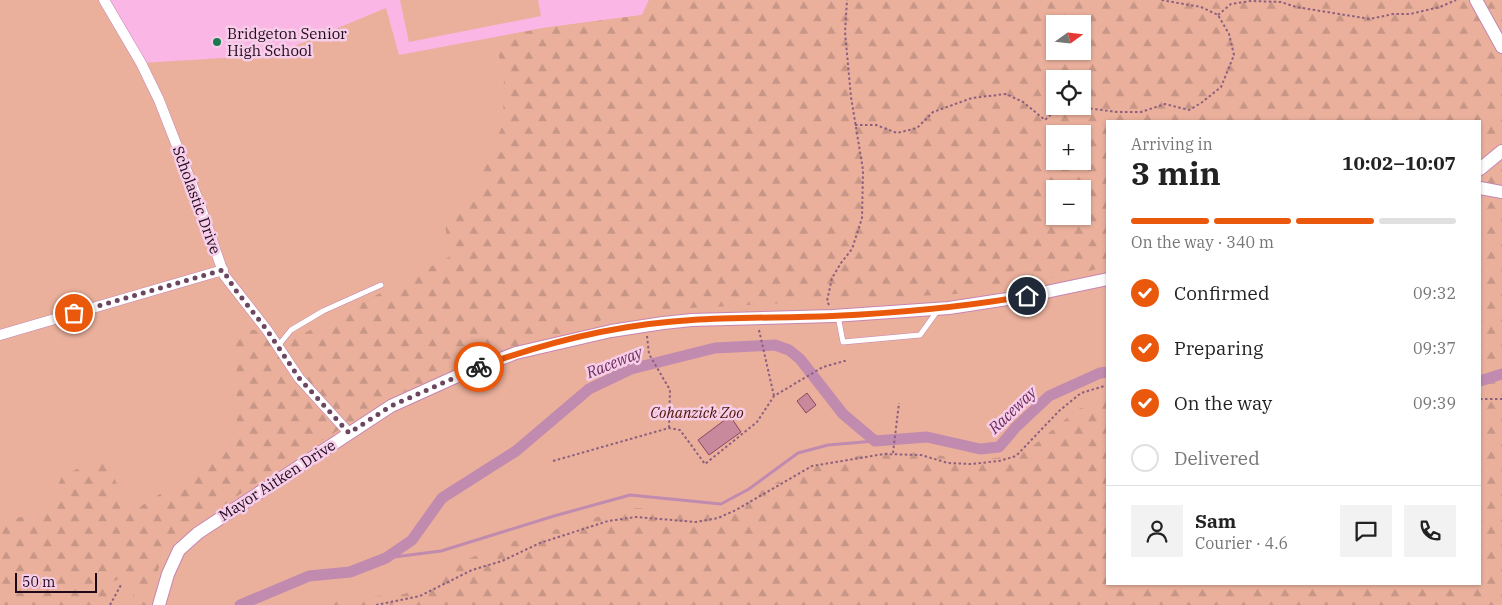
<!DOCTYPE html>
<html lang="en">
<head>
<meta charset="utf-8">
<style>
	body { margin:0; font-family:"IBM Plex Serif",serif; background:#f2f2f2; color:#222; height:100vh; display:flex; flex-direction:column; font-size:19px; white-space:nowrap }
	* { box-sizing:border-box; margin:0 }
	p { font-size:16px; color:#767676 }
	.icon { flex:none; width:28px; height:28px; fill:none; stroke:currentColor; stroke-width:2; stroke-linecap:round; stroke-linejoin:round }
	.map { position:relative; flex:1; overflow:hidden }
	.side { position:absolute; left:1106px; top:120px; width:375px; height:465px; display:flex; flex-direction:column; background:#fff; border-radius:0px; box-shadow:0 1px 4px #0004 }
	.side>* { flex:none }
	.needle { width:32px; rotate:75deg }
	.tools { position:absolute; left:1046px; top:15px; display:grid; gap:10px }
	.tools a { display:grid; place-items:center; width:45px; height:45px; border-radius:0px; background:#fff; box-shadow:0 1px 4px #0004; font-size:25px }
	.scale { position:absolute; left:15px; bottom:12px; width:82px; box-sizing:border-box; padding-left:5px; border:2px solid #20091a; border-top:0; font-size:14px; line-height:18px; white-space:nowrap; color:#20091a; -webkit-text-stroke:4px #f7cee9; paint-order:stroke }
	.pin { position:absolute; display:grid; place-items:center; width:42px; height:42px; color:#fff; margin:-21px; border:2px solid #fff; border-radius:50%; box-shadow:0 1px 5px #0007 }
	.courier { position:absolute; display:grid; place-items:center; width:50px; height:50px; margin:-25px; border:4px solid #ea580c; border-radius:50%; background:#fff; color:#222; box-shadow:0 1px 6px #0007 }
	.headline em { font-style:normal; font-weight:700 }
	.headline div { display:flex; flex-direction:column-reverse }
	.headline { display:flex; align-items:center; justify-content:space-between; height:85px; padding:0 25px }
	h1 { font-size:32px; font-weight:700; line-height:38px }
	.bar { display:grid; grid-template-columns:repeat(4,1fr); gap:8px 5px; align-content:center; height:60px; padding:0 25px }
	.bar i { height:6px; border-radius:4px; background:#e0e0e0 }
	.bar .on { background:#ea580c }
	.bar p { grid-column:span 4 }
	.line { display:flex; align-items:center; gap:12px; padding:0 25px; border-top:1px solid #e0e0e0 }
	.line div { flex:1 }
	.round { display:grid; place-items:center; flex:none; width:52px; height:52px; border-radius:0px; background:#f2f2f2 }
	ol { padding:0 25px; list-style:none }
	li { display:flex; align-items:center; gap:15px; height:55px }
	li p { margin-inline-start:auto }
	li .icon { padding:5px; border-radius:50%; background:#ea580c; color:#fff; stroke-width:4 }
	li:last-child { color:#767676 }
	li i { width:28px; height:28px; border:2px solid #e0e0e0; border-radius:50% }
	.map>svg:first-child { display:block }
</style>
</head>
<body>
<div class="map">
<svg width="1502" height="605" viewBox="0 0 1502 605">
	<defs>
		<pattern id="forest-firs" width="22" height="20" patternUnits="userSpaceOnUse" patternTransform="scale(1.25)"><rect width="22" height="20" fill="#eab09c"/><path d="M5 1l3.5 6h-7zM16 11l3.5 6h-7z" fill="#c89686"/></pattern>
	</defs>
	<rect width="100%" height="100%" fill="#fab6e4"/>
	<path fill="#eab09c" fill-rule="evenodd" d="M0 0H104L141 63 273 55 386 8 399 55 543 28 642 15 649 0H1502V605H0ZM1055 24H1082V51H1055ZM1055 79H1082V106H1055ZM1108 121H1480V584H1108ZM1055 134H1082V161H1055ZM1055 189H1082V216H1055Z
		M400 0H538L541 16 409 42Z"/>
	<path fill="url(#forest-firs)" fill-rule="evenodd" d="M649 0H1502V605H329L336 599 404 594 436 580 468 559 504 544 589 520 625 507 710 514 738 503 815 462 899 450 973 460 1004 457 1034 445 1078 409 1107 399 1108 584H1480V121H1108L1107 266 1089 271 955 294 691 308 620 315 607 318 554 338 502 350 392 397 292 459 215 511 165 550 146 605H133V574L111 582 105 605H0V522L47 511 62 476 107 455 127 515 237 445 236 326 293 339 449 257 444 215 479 182 503 124 504 75 494 38 543 28 642 15ZM1055 24H1082V51H1055ZM1055 79H1082V106H1055ZM1055 134H1082V161H1055ZM1055 189H1082V216H1055Z"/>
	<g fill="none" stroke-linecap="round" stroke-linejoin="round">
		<path stroke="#c18baf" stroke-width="3" d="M386 558 441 551 554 516 630 495 721 504 749 489 798 453 828 445 875 441"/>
		<path stroke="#c18baf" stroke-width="11" d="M1480 381 1502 374
			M240 605 309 576 350 572 386 558 412 540 442 498 516 451 589 389 631 369 715 348 775 345 789 350 800 359 843 414 875 441 927 437 980 449 999 447 1016 427 1049 396 1100 373 1108 372"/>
	</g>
	<path fill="#c9899d" stroke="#8b465e" d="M807 393 816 405 806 413 797 401Z
		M730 416 741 432 709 455 698 440Z"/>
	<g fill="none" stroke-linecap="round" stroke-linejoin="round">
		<g stroke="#c685b1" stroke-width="6">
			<path id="service" d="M838 316 843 342 920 335 938 310
				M278 346 291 330 323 311 381 285"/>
		</g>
		<g stroke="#c685b1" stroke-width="11">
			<path id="minor" d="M104 0 141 63 159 100 200 205 224 275 267 330 299 378 349 433
				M0 335 223 270"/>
		</g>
		<g stroke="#c685b1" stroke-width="14">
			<path id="tertiary" d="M1476 0 1502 47
				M1480 169 1502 151
				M1480 188 1502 192
				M159 605 168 574 179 550 198 533 391 406 464 373 516 353 611 331 663 323 692 320 833 316 949 308 1027 296 1108 279"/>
		</g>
		<path stroke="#8d5f7f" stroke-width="2" stroke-dasharray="2.5 2.5" stroke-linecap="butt" d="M1218 15 1231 4 1251 1 1281 2 1296 7 1370 19 1393 14H1410L1440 7 1456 0
			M855 125H876L897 133 917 128 933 112 972 98 1006 94 1023 102 1045 120 1059 107H1079L1117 112H1141L1165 104 1189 110 1201 103 1221 87 1234 55 1229 34 1218 15 1201 7 1161 0
			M829 305 827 301 832 278 841 263 852 249 862 218 863 170 851 97 845 32 847 0
			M759 330 774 396
			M647 336 649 354 670 390 669 428
			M1480 399H1502
			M893 453 899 403
			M553 461 669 428 680 430 705 464 757 422 774 396 823 367 848 360
			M110 605 122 583
			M376 605 420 596 472 570 502 561 540 543 608 521 636 517 696 522 718 518 736 510 812 466 884 454 921 455 948 463 971 464 999 461 1016 456 1059 411 1081 393 1108 385"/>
		<use href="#service" stroke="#fff" stroke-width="5"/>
		<use href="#minor" stroke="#fff" stroke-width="10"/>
		<use href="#tertiary" stroke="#fff" stroke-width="12"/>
	</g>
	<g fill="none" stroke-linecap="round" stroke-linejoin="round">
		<path stroke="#6c4661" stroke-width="5" stroke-dasharray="0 9" d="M74 313 223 270 234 288 267 330 299 378 349 433 391 406 479 367"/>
		<path stroke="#ea580c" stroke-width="6" d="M479 367C547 342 620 324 692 320 739 317 786 318 832 316 898 313 963 307 1027 296"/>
	</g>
	<circle fill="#1a7950" stroke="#f7cee9" stroke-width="2" cx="217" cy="42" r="5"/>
	<g text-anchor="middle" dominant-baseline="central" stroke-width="5" stroke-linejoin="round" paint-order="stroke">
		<g font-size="15" fill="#20091a" stroke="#f7cee9" text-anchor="start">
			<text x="227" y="33">Bridgeton Senior<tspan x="227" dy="17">High School</tspan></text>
		</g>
		<g font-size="15" fill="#20091a" stroke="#f7cee9">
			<text transform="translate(197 200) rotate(70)">Scholastic Drive</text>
			<text transform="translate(277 480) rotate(-33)">Mayor Aitken Drive</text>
		</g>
		<g font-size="15" font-style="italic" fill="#4b1400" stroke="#f7cee9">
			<text x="697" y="412">Cohanzick Zoo</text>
		</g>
		<g font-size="16" font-style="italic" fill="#6d2c5c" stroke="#f7cee9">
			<text transform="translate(614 362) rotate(-22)">Raceway</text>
			<text transform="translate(1012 410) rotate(-44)">Raceway</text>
		</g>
	</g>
</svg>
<div class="tools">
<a><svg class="needle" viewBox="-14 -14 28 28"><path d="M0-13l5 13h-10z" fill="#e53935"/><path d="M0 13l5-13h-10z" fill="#767676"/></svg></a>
<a><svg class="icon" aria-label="locate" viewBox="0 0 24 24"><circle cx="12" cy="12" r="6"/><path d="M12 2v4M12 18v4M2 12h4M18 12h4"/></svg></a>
<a>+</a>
<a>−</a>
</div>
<div class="scale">50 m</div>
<div class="pin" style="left:74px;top:313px;background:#ea580c"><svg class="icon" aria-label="bag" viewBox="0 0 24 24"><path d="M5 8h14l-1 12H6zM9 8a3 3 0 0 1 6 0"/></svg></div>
<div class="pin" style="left:1027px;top:296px;background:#1f2937"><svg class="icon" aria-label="home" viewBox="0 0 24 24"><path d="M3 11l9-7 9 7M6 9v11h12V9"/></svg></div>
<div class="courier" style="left:479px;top:367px"><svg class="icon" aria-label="bike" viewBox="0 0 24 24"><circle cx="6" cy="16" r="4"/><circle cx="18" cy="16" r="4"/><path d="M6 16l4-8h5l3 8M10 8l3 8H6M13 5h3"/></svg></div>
<section class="side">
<div class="headline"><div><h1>3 min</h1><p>Arriving in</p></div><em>10:02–10:07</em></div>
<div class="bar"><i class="on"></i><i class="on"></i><i class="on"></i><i></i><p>On the way · 340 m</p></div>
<ol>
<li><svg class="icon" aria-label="check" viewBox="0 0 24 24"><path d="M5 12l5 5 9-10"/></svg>Confirmed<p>09:32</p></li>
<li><svg class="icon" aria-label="check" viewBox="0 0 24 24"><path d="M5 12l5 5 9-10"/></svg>Preparing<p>09:37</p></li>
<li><svg class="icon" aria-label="check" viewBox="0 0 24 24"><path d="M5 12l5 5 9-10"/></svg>On the way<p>09:39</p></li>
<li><i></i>Delivered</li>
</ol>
<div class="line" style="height:90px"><a class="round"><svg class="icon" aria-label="person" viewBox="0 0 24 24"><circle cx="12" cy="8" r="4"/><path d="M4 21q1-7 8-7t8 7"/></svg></a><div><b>Sam</b><p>Courier · 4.6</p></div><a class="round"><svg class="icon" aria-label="chat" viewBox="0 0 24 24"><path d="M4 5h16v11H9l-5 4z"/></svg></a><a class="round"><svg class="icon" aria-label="phone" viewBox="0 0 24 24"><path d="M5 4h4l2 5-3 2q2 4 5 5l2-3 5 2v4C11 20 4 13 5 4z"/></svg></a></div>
</section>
</div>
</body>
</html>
